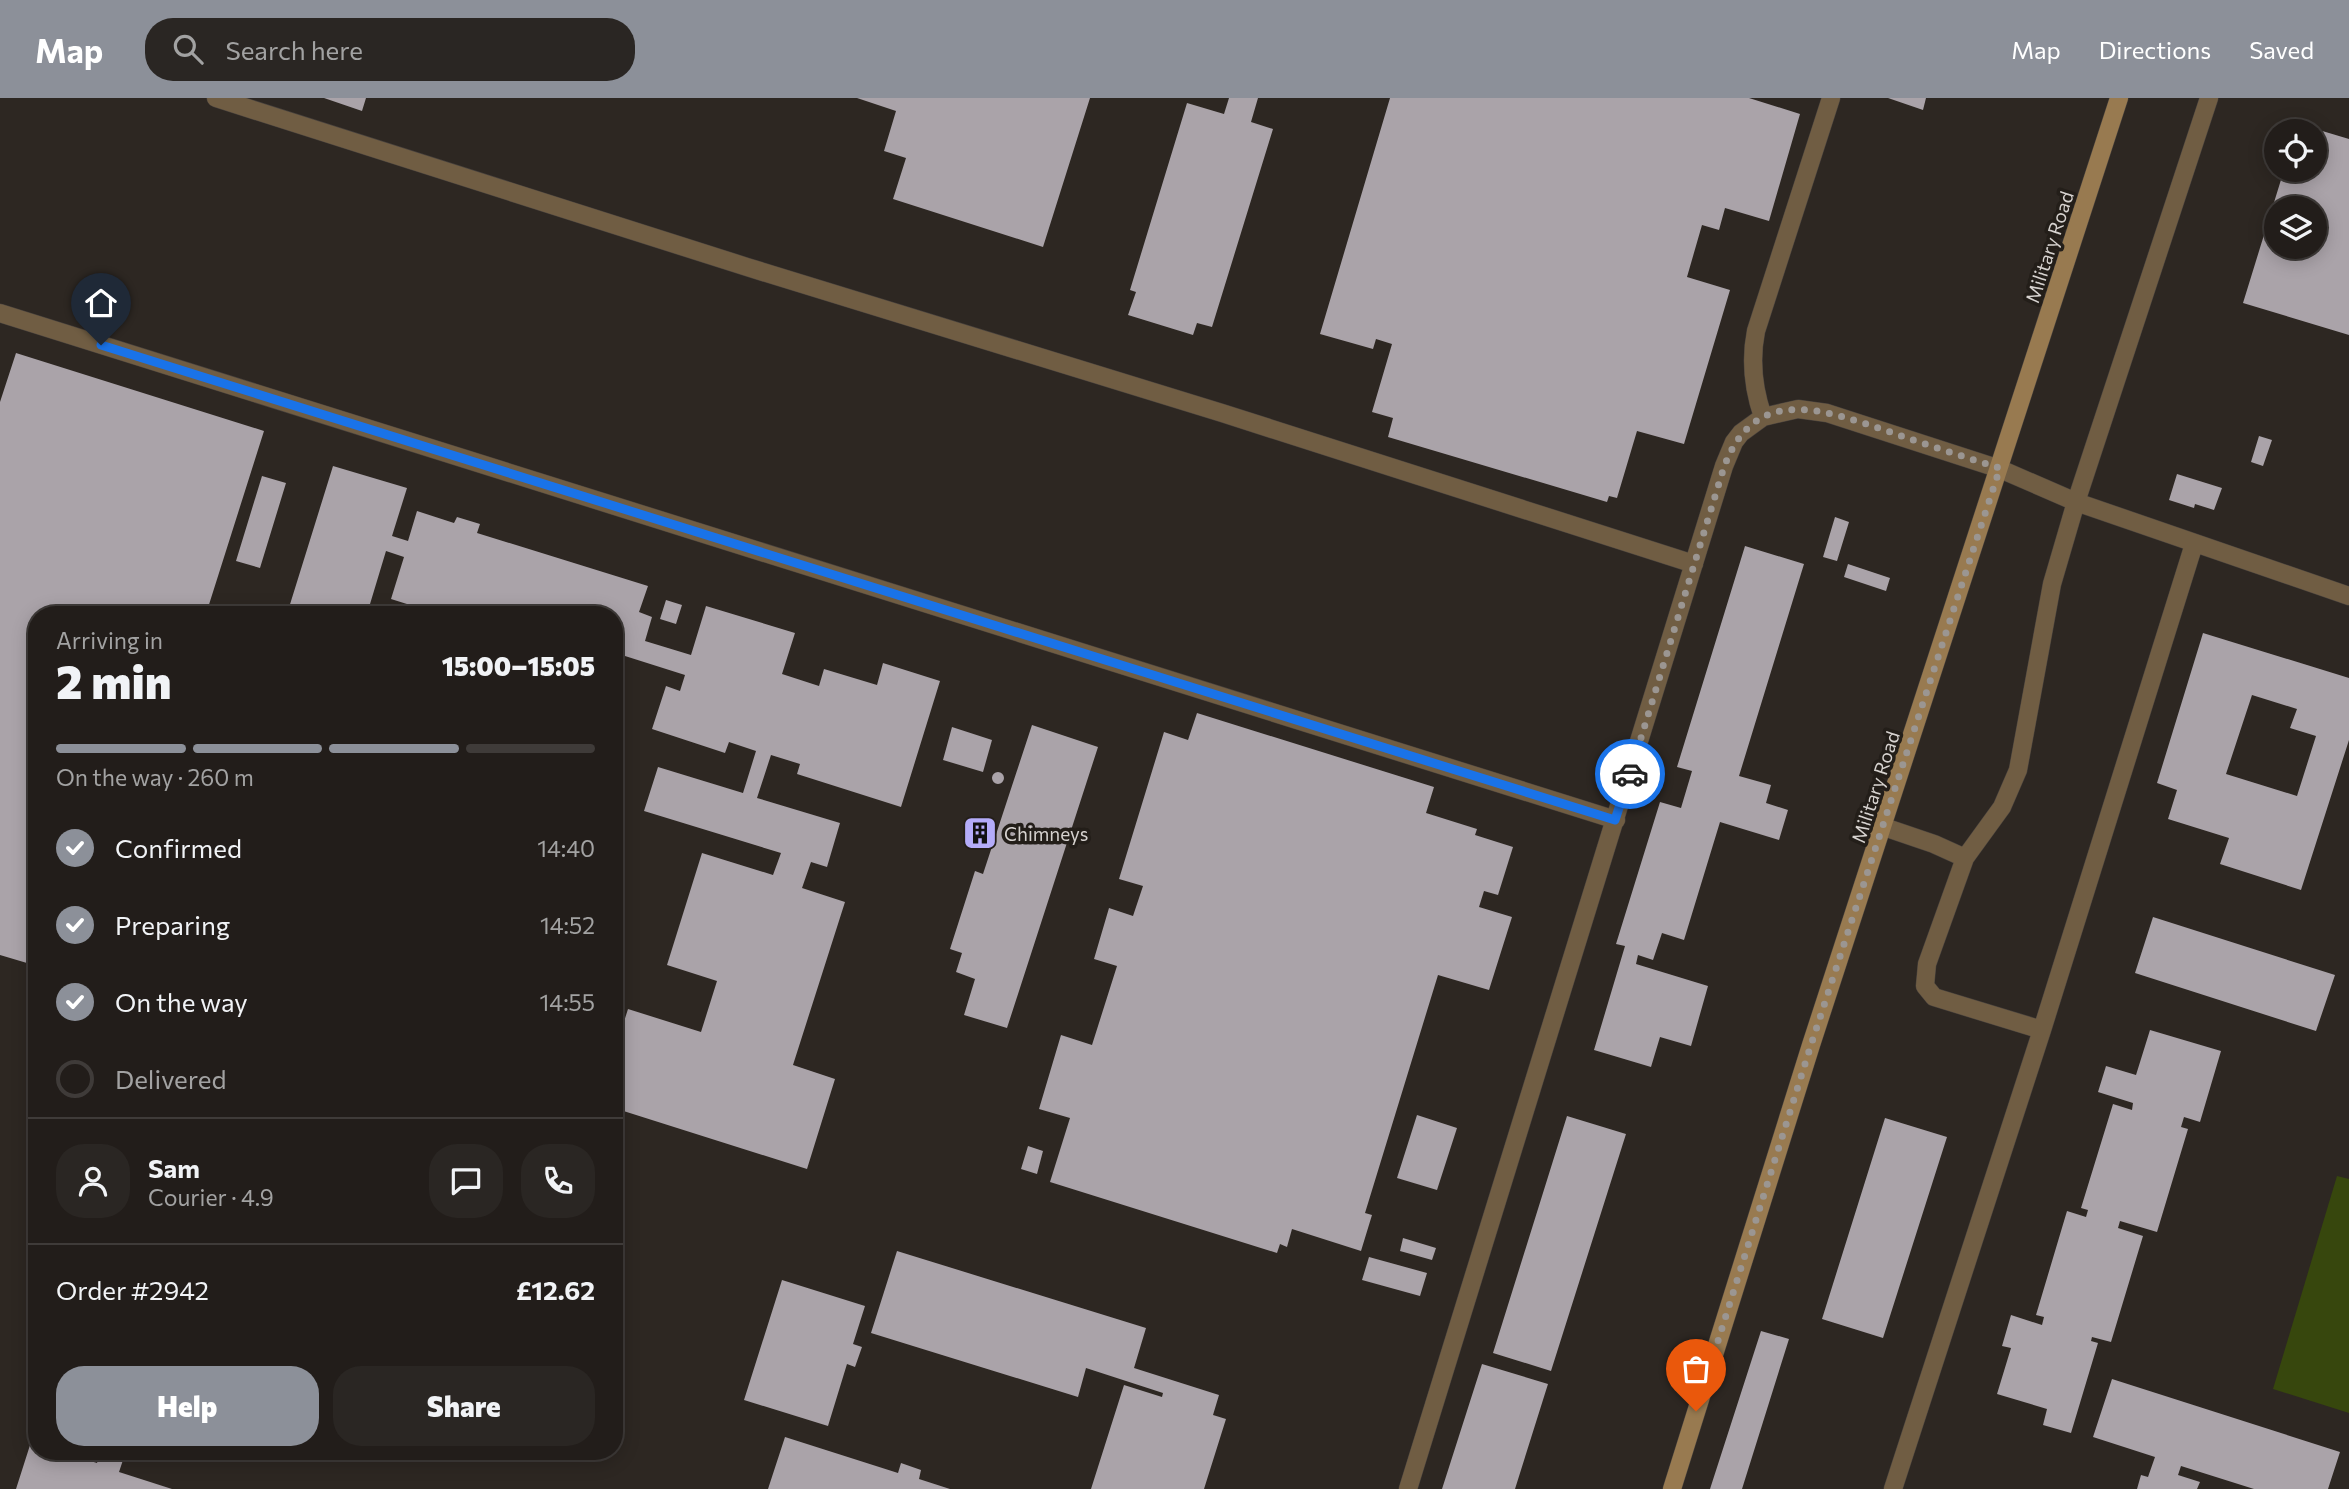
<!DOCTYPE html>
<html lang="en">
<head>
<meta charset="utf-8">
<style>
	body { margin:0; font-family:Commissioner,sans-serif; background:#2a2623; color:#f1f3f6; height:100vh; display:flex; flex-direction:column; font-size:26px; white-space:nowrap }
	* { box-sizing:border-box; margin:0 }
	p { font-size:23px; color:#a2a2a2 }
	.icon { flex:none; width:38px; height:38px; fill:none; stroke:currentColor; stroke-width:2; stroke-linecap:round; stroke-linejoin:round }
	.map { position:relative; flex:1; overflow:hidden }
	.details { position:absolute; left:28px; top:508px; width:595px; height:854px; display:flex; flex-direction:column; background:#221d1a; border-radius:28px; box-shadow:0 4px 18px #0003,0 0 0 2px #3f3b39 }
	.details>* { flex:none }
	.tools { position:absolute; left:2264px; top:21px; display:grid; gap:14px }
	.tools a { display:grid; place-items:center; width:63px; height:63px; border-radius:50%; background:#221d1a; box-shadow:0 4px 18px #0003,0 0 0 2px #3f3b39; font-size:35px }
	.pin { position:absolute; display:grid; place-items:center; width:60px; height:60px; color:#fff; margin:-72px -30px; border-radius:50% 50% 50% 0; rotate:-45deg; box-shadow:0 0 7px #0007 }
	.pin .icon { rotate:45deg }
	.courier { position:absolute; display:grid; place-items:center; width:70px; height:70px; margin:-35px; border:5px solid #1a73e8; border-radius:50%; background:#fff; color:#222; box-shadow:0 2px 9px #0007 }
	.headline em { font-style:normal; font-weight:800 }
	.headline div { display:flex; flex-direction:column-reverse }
	.headline { display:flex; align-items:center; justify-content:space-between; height:119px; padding:0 28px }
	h1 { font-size:46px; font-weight:800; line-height:52px }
	.bar { display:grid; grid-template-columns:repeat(4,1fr); gap:10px 7px; align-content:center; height:84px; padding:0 28px }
	.bar i { height:9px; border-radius:5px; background:#3f3b39 }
	.bar .current { background:#8c9099 }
	.bar p { grid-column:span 4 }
	.line { display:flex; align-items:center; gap:18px; padding:0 28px; border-top:2px solid #3f3b39 }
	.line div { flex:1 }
	.round { display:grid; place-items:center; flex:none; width:74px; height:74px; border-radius:28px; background:#2a2623 }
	ol { padding:0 28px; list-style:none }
	li { display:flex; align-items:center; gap:21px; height:77px }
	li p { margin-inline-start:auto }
	li .icon { padding:7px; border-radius:50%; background:#8c9099; color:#fff; stroke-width:4 }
	li:last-child { color:#a2a2a2 }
	li i { width:38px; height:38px; border:4px solid #3f3b39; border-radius:50% }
	.cta { display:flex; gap:14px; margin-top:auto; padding:14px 28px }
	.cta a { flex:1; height:80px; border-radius:28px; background:#8c9099; color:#fff; font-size:28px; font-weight:800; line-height:80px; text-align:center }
	.cta a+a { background:#2a2623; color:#f1f3f6 }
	header { display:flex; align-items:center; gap:42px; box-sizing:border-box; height:98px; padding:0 35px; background:#8c9099; color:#fff }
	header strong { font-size:33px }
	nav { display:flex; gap:38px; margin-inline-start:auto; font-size:24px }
	.search { width:490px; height:63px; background:#2a2623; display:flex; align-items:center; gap:18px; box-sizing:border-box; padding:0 24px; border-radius:28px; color:#a2a2a2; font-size:26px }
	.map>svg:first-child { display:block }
</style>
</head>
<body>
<header>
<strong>Map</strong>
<div class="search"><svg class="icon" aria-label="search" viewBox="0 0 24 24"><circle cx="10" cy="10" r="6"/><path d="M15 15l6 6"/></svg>Search here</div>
<nav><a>Map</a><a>Directions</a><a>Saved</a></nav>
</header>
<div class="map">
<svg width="2349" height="1391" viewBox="0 0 2349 1391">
	<rect width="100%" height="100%" fill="#2d2722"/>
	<path fill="#37470d" d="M2337 1078 2349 1081V1315L2273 1291Z"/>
	<path fill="#aaa3a9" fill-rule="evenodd" d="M324 0H366L362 13Z
		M857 0H1090L1043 149 893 101 906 60 884 53 896 13Z
		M1229 0H1258L1251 24 1273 31 1212 229 1197 225 1193 237 1128 217 1136 194 1130 192 1187 5 1224 16Z
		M1390 0H1749L1800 16 1769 123 1725 110 1719 132 1702 127 1687 179 1730 192 1684 346 1637 333 1617 400 1609 398 1607 404 1388 339 1393 320 1372 314 1392 246 1376 241 1373 251 1320 236Z
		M1888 0H1926L1923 12Z
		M2299 26 2349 41V237L2243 205 2284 72H2315V33H2296ZM2277 110H2315V149H2277Z
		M16 255 264 333 206 516H37V868L0 857V304Z
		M2259 338 2272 342 2263 368 2251 364Z
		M333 368 407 390 392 438 408 443 417 413 454 425 457 419 480 426 477 435 648 488 639 514 652 519 645 543 691 557 706 508 795 535 782 576 819 588 824 571 877 587 883 565 940 583 901 709 797 676 800 666 771 657 757 700 840 725 827 769 811 764 802 790 845 804 793 967 835 981 807 1071 614 1010V955L628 911 701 934 717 883 667 867 702 755 773 777 781 755 644 713 658 669 743 695 756 653 729 644 725 655 652 631 666 588 680 593 685 577 625 558 620 574 614 572V516H425L426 512 391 501 404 459 386 453 367 516H287Z
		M2177 376 2222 390 2214 412 2195 406 2194 410 2169 402Z
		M262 378 286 385 260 470 236 463Z
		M1835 419 1849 424 1837 463 1823 459Z
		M1745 448 1804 466 1739 678 1771 687 1766 705 1788 712 1779 742 1720 724 1684 842 1662 835 1653 862 1638 857 1636 866 1708 888 1691 948 1660 939 1651 969 1594 952 1625 848 1616 846 1660 704 1681 710 1692 673 1677 669Z
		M1848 466 1890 480 1886 493 1844 479Z
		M666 502 682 507 676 526 660 521Z
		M2203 535 2349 580V642L2301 792 2220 766 2229 740 2168 721 2177 692 2157 685ZM2252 597 2297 611 2290 630 2316 638 2297 698 2226 676Z
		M1197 615 1434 689 1426 715 1477 731 1475 737 1513 749 1498 797 1484 793 1479 809 1512 819 1489 892 1438 877 1365 1115 1372 1117 1361 1153 1292 1131 1287 1149 1280 1146 1277 1155 1050 1084 1070 1020 1039 1011 1061 937 1092 947 1117 868 1094 861 1109 810 1133 818 1143 788 1119 781 1164 634 1188 642Z
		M1032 627 1098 649 1007 930 964 917 975 881 956 874 962 855 950 851 975 773 983 776Z
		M952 629 992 642 983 674 943 662Z
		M992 680a6 6 0 1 1 12 0a6 6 0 1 1-12 0Z
		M974.5 735a5.5 5.5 0 1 1 11 0a5.5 5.5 0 1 1-11 0Z
		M2153 819 2335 877 2316 933 2135 875Z
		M2150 932 2221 953 2200 1024 2184 1019 2181 1029 2188 1031 2157 1134 2120 1123 2118 1130 2143 1138 2111 1244 2092 1239 2091 1243 2098 1245 2071 1335 2043 1327 2047 1311 1997 1296 2011 1250 2002 1248 2011 1217 2042 1227 2044 1219 2036 1217 2067 1113 2086 1119 2088 1112 2081 1110 2113 1006 2132 1012 2133 1005 2098 994 2106 968 2136 977Z
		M1417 1017 1457 1030 1437 1092 1397 1080Z
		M1567 1018 1626 1036 1551 1273 1493 1255Z
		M1885 1020 1947 1039 1883 1240 1822 1221Z
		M1028 1048 1043 1053 1037 1076 1021 1071Z
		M1403 1140 1436 1150 1432 1162 1400 1153Z
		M897 1153 1146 1230 1134 1270 1219 1297 1213 1317 1226 1321 1204 1391H1091L1124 1287 1162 1299 1163 1295 1086 1270 1078 1299 871 1235Z
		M1369 1159 1427 1175 1420 1198 1362 1182Z
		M782 1182 865 1208 853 1246 862 1249 855 1269 847 1266 828 1328 744 1302Z
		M1761 1233 1789 1241 1742 1391H1710Z
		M1482 1266 1548 1286 1515 1391H1442Z
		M2112 1281 2340 1354 2328 1391H2254L2181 1368 2178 1377 2200 1384 2197 1391H2137L2141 1377 2148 1379 2155 1359 2093 1339Z
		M785 1339 898 1375 901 1365 921 1372 919 1381 950 1391H768Z
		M31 1344 37 1346V1353H58L97 1365 101 1353H126L119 1374 172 1391H16Z
		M173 1353H203L200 1362Z"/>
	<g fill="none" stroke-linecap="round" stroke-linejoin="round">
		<g stroke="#48423e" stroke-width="19">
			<path id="lane" d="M216 0 747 169 1222 315 1694 466
				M0 215 1616 722
				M1763 319C1753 290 1750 263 1756 233L1831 0
				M1884 729 1934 746 1965 760 2002 709 2018 672 2052 486 2076 404 2209 0
				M1965 760 1927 866 1925 888 1934 899 2042 932
				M1408 1391 1724 368 1734 344 1741 335 1763 319 1798 311 1827 315 2000 371 2076 404 2349 498
				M1893 1391 2042 932 2194 446"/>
		</g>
		<g stroke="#48423e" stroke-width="19">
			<path id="secondary" d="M1672 1391 1811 947 2119 0"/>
		</g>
		<use href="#lane" stroke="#705d43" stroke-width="18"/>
		<use href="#secondary" stroke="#987a50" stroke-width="18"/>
	</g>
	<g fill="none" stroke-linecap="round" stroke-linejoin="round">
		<path stroke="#9b9692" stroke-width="7" stroke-dasharray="0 12.6" d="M1630 676 1724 369C1756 283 1827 313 1893 335 1928 347 1964 359 2000 370L1811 947 1696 1313"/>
		<path stroke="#1a73e8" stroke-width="9" d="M101 247 1615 722 1630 676"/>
	</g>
	<defs>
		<g id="building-square" transform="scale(1.75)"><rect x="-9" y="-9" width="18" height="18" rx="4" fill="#b4acf9" stroke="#231e19"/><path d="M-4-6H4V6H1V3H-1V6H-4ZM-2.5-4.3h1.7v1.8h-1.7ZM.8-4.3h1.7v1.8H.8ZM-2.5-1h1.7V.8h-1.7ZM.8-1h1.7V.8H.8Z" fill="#111"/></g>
	</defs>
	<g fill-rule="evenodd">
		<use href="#building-square" x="980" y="735"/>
	</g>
	<g text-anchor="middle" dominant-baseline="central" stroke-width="7" stroke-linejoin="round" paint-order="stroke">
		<g font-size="19" fill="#d6d2cf" stroke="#231e19">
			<text transform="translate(2049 149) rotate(-72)">Military Road</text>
			<text transform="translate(1875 689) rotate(-72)">Military Road</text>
		</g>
		<g font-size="19" fill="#d6d2cf" stroke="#231e19" text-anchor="start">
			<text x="1004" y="735">Chimneys</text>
		</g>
	</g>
</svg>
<div class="tools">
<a><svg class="icon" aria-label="locate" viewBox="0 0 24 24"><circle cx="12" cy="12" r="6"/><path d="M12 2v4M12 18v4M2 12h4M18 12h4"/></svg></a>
<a><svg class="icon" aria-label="layers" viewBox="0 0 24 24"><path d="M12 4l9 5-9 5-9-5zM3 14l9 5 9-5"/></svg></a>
</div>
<div class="pin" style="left:1696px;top:1313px;background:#ea580c"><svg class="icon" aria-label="bag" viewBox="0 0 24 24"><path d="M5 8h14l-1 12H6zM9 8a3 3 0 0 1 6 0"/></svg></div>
<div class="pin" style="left:101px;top:247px;background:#1f2937"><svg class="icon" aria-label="home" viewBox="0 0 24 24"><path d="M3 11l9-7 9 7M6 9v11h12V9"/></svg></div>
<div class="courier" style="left:1630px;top:676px"><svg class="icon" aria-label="car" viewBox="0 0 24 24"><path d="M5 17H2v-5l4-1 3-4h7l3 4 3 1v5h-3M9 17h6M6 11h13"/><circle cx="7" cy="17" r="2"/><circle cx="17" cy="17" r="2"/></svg></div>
<section class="details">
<div class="headline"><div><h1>2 min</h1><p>Arriving in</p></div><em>15:00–15:05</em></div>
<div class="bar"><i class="current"></i><i class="current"></i><i class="current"></i><i></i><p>On the way · 260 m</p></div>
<ol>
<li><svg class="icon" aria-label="check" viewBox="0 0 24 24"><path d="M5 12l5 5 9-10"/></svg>Confirmed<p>14:40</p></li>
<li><svg class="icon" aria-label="check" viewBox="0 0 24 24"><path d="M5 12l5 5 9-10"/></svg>Preparing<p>14:52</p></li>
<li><svg class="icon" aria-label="check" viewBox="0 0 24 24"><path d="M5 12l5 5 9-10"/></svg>On the way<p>14:55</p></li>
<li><i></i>Delivered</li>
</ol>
<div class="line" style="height:126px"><a class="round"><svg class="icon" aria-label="person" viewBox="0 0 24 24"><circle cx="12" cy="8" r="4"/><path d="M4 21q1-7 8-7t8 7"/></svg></a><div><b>Sam</b><p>Courier · 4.9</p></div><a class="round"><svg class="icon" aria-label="chat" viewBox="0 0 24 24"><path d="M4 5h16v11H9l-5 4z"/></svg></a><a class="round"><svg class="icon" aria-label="phone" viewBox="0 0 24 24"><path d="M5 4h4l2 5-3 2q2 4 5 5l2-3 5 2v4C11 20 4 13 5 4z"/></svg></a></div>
<div class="line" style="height:91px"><div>Order #2942</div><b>£12.62</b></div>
<div class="cta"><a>Help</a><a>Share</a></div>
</section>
</div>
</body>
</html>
